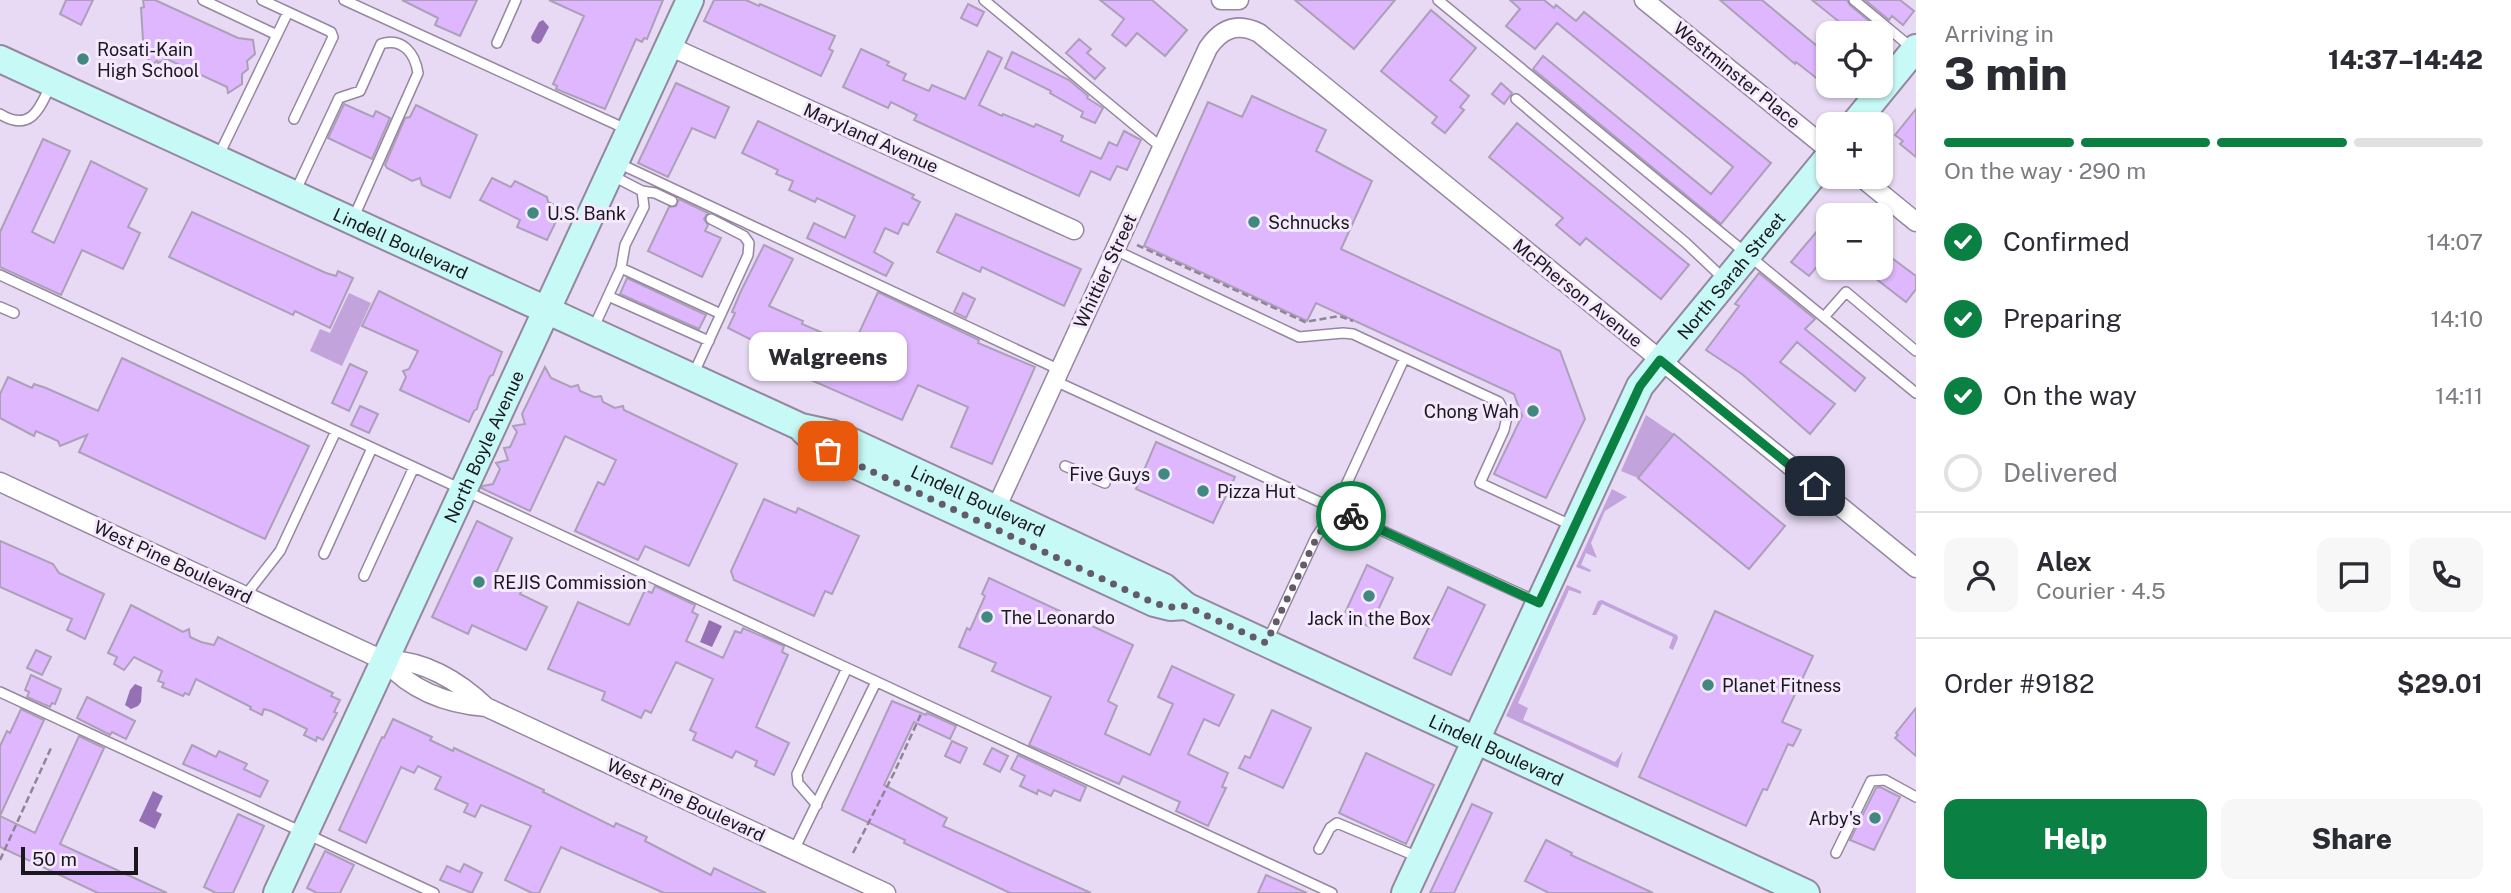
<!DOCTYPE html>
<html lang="en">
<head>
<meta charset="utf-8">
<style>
	body { margin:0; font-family:"Public Sans",sans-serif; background:#f7f7f7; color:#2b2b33; height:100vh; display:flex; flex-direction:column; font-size:26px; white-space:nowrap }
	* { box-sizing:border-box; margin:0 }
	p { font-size:23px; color:#7c7c81 }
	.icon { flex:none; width:38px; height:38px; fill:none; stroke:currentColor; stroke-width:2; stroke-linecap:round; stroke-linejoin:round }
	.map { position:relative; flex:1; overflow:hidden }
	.sheet { display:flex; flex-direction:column; background:#fff; width:595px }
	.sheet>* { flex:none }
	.buttons { position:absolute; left:1816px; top:21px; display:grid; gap:14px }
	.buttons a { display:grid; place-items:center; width:77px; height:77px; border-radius:14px; background:#fff; box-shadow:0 2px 5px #0004; font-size:35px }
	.scale { position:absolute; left:21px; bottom:18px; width:117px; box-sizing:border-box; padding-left:7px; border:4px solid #1b171f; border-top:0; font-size:19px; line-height:24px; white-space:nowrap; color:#1b171f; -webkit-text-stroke:5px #f4e9fd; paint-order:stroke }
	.pin { position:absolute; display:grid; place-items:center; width:60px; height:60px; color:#fff; margin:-30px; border-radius:14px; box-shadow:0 4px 10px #0006 }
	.courier { position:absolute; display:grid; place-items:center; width:70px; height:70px; margin:-35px; border:5px solid #0b8043; border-radius:50%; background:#fff; color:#222; box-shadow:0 2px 9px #0007 }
	.bubble { position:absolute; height:49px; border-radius:14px; background:#fff; box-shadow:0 2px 5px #0004; font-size:23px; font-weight:800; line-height:49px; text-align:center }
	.head em { font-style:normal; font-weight:800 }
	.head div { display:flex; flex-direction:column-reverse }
	.head { display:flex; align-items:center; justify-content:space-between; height:119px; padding:0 28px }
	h1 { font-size:46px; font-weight:800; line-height:52px }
	.bar { display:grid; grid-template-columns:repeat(4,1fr); gap:10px 7px; align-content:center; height:84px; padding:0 28px }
	.bar i { height:9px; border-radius:5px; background:#e1e1e2 }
	.bar .selected { background:#0b8043 }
	.bar p { grid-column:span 4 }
	.line { display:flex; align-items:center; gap:18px; padding:0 28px; border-top:2px solid #e1e1e2 }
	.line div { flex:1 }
	.round { display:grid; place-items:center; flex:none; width:74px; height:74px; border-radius:14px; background:#f7f7f7 }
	ol { padding:0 28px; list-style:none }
	li { display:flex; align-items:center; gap:21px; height:77px }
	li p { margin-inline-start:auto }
	li .icon { padding:7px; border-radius:50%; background:#0b8043; color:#fff; stroke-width:4 }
	li:last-child { color:#7c7c81 }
	li i { width:38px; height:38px; border:4px solid #e1e1e2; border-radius:50% }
	.button { display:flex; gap:14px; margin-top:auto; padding:14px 28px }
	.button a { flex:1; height:80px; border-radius:14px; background:#0b8043; color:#fff; font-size:28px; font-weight:800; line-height:80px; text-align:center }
	.button a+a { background:#f7f7f7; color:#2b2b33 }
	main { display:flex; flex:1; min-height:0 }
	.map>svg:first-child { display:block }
</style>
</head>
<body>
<main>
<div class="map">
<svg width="1916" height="893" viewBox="0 0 1916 893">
	<rect width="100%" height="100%" fill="#e8daf4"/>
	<path fill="#c2a3dc" d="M349 293 371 303 342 366 310 351 320 329 330 333Z
		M1646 415 1674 434 1638 478 1621 471Z
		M1612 489 1627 497 1605 511 1591 543 1597 558 1586 553 1581 565 1591 570 1590 572 1576 567Z
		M1567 585 1581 591V594L1569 590 1518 703 1528 708 1523 720 1615 762 1623 751 1618 768 1506 716Z
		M1602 600 1677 635 1678 638 1673 650 1669 648 1673 637 1602 604 1596 615H1592L1598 601Z"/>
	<path fill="#9670b4" d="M543 20 549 27 541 42 538 44 532 41 531 37 539 22Z
		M709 620 722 626 712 647 700 642Z
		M135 684 142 687 141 702 138 706 131 709 125 705 130 690Z
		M153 791 163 796 156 811 162 814 155 829 139 821Z"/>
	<path fill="#deb7ff" stroke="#aca0b8" stroke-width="2" d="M66 0H93L81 25 60 14Z
		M143 0H155L238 38 253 40 255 54 247 61 248 69 242 74V84L228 93 227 87 167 59 158 63 157 61 149 67 148 56H144L141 8 144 7Z
		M402 0H477L460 36 435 25 438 18Z
		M549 0H663L647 39 644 38 642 42 636 39 605 109 556 89 557 86 553 84 584 16Z
		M714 0H746L759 6 760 4 835 36 829 49 833 51 821 76 704 21Z
		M1100 0H1152L1187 30 1165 56 1137 33 1126 46 1112 35 1124 19Z
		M1295 0H1395L1354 49Z
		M1510 0H1544L1554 8 1556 5 1576 21 1584 12 1771 163 1721 224 1533 69 1543 56 1711 194 1733 167 1557 23 1535 49 1506 26 1520 9Z
		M1720 0H1762L1829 56V88L1796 62 1795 64Z
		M1812 0H1847L1850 5 1880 30 1877 33H1842L1847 28Z
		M1865 0H1900L1914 11 1903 25 1892 16 1889 20Z
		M968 4 984 12 977 26 961 18Z
		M1431 10 1476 48 1450 80 1469 96 1460 107 1464 110 1445 133 1432 123 1437 117 1381 71Z
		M1079 39 1091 49 1087 53 1105 68 1095 79 1066 53Z
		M861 49 889 62 887 65 906 74 903 80 929 91 932 85 965 99 988 51 1002 58 979 105 1002 116 1003 114 1034 127 1036 124 1063 136 1061 141 1101 159 1109 142 1117 146 1124 131 1141 140 1127 170 1117 166 1110 180 1091 171 1079 196 914 120 917 115 891 102 888 108 843 87Z
		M1012 52 1069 80 1088 96 1087 98 1103 108 1095 123 1081 117 1083 112 1050 93 1051 91 1005 68Z
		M676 83 729 107 715 138 692 128 668 177 638 163Z
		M1501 83 1512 93 1504 104 1492 94Z
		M1252 96 1326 130 1316 151 1372 181 1341 249 1560 351 1585 419 1546 498 1494 474 1522 416 1514 394 1316 303 1307 321 1144 246 1208 102 1242 117Z
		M344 104 373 117 376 111 390 118 372 159 328 138Z
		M416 105 477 135 450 198 422 185 420 178 412 181 387 168 385 165 405 118 410 117Z
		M1916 109V157L1900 144 1903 141 1895 135Z
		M758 121 914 195 912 198 920 202 908 225 903 223 898 234 885 228 874 252 893 263 886 276 807 238 814 223 845 238 855 216 817 198 815 202 789 190 793 181 776 174 778 170 742 153Z
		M1517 123 1689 265 1661 299 1586 238 1580 245 1556 225 1563 218 1489 157Z
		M43 139 70 151 32 232 54 243 91 161 147 189 128 227 140 233 123 269 82 250 61 295 0 267V232Z
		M492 178 511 187 515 181 547 197 548 202 562 209 547 240 517 227 520 220 480 200Z
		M679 199 708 213 704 219 708 225 705 231 721 238 702 277 648 251 669 207 676 206Z
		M192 212 326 273 336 276 338 271 353 278 330 328 295 311 293 315 169 257Z
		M956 214 1081 269 1064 306 982 267 980 272 937 252Z
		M1818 230 1829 241V268L1821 262 1809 276 1791 262Z
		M764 245 793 259 769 306 803 321 802 324 853 346 878 292 979 340 978 343 1035 367 992 464 951 447 968 407 918 385 902 420 795 373 799 364 728 328 735 313 732 312 741 291Z
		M1881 250 1916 276V289L1906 302 1862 268H1881Z
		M1759 273 1815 319 1805 329 1865 378 1855 391 1797 342 1780 362 1835 404 1810 434 1742 374 1706 350 1739 306 1735 304Z
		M627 278 706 315 699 329 620 294Z
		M379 291 502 352 493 375 490 376 479 401 477 409 474 411 469 422 400 390 406 377 403 371 409 369 418 351 362 326Z
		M963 293 975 299 966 318 954 312Z
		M122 358 309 446 265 539 79 452 87 435 60 446 58 441 36 431 34 436 0 418V394L8 377 32 388 34 384 46 388 98 411Z
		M350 364 367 372 349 411 332 403Z
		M545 367 551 378 571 387 578 385 580 391 594 397 601 396 603 402 615 408 623 406 624 410 737 464 689 566 645 546 638 560 575 531 598 482 604 485 616 460 565 436 530 511 481 488 483 486 493 484 500 469 496 463 508 460 504 448 510 447 517 432 513 426 525 424 522 414Z
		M360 406 378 414 369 433 351 425Z
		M1674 434 1785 526 1749 569 1638 478Z
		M1156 442 1235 477 1213 523 1136 489Z
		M764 499 796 513 798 508 859 536 832 594 825 591 814 616 734 580 731 571Z
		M477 521 512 538 495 575 523 588 520 594 547 607 526 650 472 625 468 634 432 617Z
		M0 541 53 564 59 573 104 594 85 639 67 630 72 619 0 587Z
		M1367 565 1393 578 1370 627 1344 615Z
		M989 578 1133 645 1108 701 1117 706 1105 734 1150 755 1173 704 1158 697 1172 666 1234 695 1219 726 1204 719 1188 754 1228 773 1222 787 1226 788 1208 826 1176 811 1180 802 1123 776 1119 784 1029 745 1051 697 992 671 996 663 959 647 967 628 970 630 985 596 982 594Z
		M655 586 695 605 692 612 698 615 686 641 723 658 735 631 741 633 743 628 784 646 782 652 788 655 756 727 789 743 774 775 755 766 757 761 736 751 732 758 693 740 696 733 690 730 713 679 676 662 651 713 645 710 641 718 602 700 605 692 548 669 578 602 629 625 645 590 652 593Z
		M1448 587 1485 605 1451 675 1414 658Z
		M131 605 183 632 189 629 190 637 201 642 214 645 218 637 333 693 331 696 340 700 334 712 337 713 323 740 317 737 316 741 304 735 307 729 271 711 264 709 262 715 250 709 251 707 196 679 189 695 185 693 183 696 162 687 164 683 158 681 162 671 134 657 124 670 114 664 117 657 108 653Z
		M1715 611 1813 656 1782 722 1801 730 1793 746 1788 744 1767 790 1763 789 1746 826 1639 777Z
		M36 650 51 657 42 675 27 668Z
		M31 675 61 689 55 704 52 703 50 707 27 697 29 692 25 690Z
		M87 697 135 721 126 739 112 732 110 735 77 718Z
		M892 701 926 715 927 713 956 726 950 739 914 722 884 785 947 818 943 826 1091 893H1010L904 843 905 840 842 810Z
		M1916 708V756L1895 738 1898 735 1896 733Z
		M21 709 44 720 0 816V746L7 731 10 733Z
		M1272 710 1311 728 1283 788 1239 768 1245 756 1250 758Z
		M393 719 432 737 430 740 453 751 454 748 544 790 543 792 614 827 616 823 647 837 645 841 711 875 714 868 766 893H664L561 847 539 893H532L505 880 531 826 481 805 475 817 464 812 468 804 435 789 441 777 418 766 414 773 401 767 366 843 339 830 382 737 384 738Z
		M79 736 104 748 60 844 167 893H98L0 847V816L35 833Z
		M952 741 967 748 960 763 945 756Z
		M192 745 216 757 219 751 247 764 244 769 268 781 260 797 183 764Z
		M992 748 1008 756 1000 772 984 764Z
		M1366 753 1434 785 1406 844 1339 813Z
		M1018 755 1086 787 1080 801 1054 790 1051 796 1038 790 1037 794 1020 786 1025 776 1011 769Z
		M1880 787 1900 797 1874 850 1850 840 1876 788Z
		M1472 804 1492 813 1454 893H1430Z
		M238 814 264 826 233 893H216L204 887Z
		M1546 840 1572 853 1571 855 1653 893H1549L1525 881Z
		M325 851 354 865 340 893H317L307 888Z
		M464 864 482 873 472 893 440 880 447 866 460 872Z
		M1266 875 1307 893H1258Z"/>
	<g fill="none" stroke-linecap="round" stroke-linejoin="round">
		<g stroke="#94879f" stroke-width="12">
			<path id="lane" d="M203 0 277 35
				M344 0 626 129
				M984 0 1162 148
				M1438 0 1916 393
				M1854 0 1912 48
				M288 12 331 32 333 37 294 119
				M497 43 516 0
				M1516 99 1686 243 1724 279
				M0 114C31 133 40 108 51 84
				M218 157 288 12 262 0
				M618 163 1060 370
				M296 190 339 98 360 91 381 44C403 37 415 54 418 73L353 219
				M642 191 655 193 672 201
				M1115 250 1299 337 1343 333 1353 334 1499 402 1507 417 1504 430 1480 483 1573 526
				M621 268 721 314
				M0 275 1332 893
				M608 296 709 341
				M0 307 14 313
				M1824 317 1846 292 1916 351
				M593 329 621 268 625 245 644 207 642 191 613 176
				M693 375 748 255 749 243 744 236 711 219
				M1055 381 1538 602
				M1065 466 1105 483
				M324 554 372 448
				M364 576 414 467
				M245 596 280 551 336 431
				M1267 642 1316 537 1335 509 1404 359
				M0 692 434 893
				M817 805 798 783 797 774 847 668
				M1319 849 1330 828 1337 823 1418 857
				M794 850 876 682
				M1836 853 1871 781 1885 780 1916 797"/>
		</g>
		<g stroke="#94879f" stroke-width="21">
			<path id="street" d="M1221 0H1239
				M1644 0 1829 150
				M669 46 1074 230
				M1861 177 1916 222
				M0 482 385 661C412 691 446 704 486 707
				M992 517 1208 48C1221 29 1237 22 1259 33L1916 568
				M385 661C422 658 460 682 486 707L886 893"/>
		</g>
		<g stroke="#94879f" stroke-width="30">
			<g id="secondary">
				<path id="s1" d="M0 59 801 427 833 434 846 439 1164 587 1186 606 1806 893"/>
				<path d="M1854 124 1916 48"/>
				<path d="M804 431 818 444 838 457 1154 603 1170 607 1186 606"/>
				<path id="s2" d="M277 893 690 0"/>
				<path id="s3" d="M1405 893 1640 386 1829 156"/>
			</g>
		</g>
		<path stroke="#8f8597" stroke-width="2.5" stroke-dasharray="7 3.5" stroke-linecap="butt" d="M1137 245 1305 322 1339 316 1353 321
			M853 853 894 773 921 714
			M0 860 51 748"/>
		<use href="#lane" stroke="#fff" stroke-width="9"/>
		<use href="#street" stroke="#fff" stroke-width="18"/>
		<use href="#secondary" stroke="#c7faf6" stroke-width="26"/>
	</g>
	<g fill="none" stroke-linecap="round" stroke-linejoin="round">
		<path stroke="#635b6a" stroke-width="7" stroke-dasharray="0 12.6" d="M828 451 1154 603 1170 607 1186 606 1266 643 1317 537 1335 509 1351 516"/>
		<path stroke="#0b8043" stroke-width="9" d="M1351 516 1539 603 1640 386 1660 360 1815 486"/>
	</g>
	<g fill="#428882" stroke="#f4e9fd" stroke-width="2.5">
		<circle cx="83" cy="59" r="7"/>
		<circle cx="533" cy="213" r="7"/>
		<circle cx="1254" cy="222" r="7"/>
		<circle cx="1533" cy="411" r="7"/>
		<circle cx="1164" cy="474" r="7"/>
		<circle cx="1203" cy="491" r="7"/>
		<circle cx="479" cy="582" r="7"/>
		<circle cx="1369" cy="596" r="7"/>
		<circle cx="987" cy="617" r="7"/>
		<circle cx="1708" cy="685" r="7"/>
		<circle cx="1875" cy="818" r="7"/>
	</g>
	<g text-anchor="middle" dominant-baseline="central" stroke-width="6" stroke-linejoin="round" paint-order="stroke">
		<g font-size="18" fill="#1b171f" stroke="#f4e9fd" text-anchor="start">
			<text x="97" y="49">Rosati-Kain<tspan x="97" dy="21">High School</tspan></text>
			<text x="547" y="213">U.S. Bank</text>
			<text x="1268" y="222">Schnucks</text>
			<text x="1519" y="411" text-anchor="end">Chong Wah</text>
			<text x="1150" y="474" text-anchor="end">Five Guys</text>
			<text x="1217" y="491">Pizza Hut</text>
			<text x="493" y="582">REJIS Commission</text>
			<text x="1001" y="617">The Leonardo</text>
			<text x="1369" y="618" text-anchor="middle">Jack in the Box</text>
			<text x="1722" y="685">Planet Fitness</text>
			<text x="1861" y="818" text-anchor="end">Arby's</text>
		</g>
		<g font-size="18" fill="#1b171f" stroke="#f4e9fd">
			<text transform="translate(1737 75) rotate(39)">Westminster Place</text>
			<text transform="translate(871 138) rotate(24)">Maryland Avenue</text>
			<text stroke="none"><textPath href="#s1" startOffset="441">Lindell Boulevard</textPath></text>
			<text transform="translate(1105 271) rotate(-65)">Whittier Street</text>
			<text stroke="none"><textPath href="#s3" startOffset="702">North Sarah Street</textPath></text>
			<text transform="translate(1578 293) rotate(39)">McPherson Avenue</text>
			<text stroke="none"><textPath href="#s2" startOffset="492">North Boyle Avenue</textPath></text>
			<text stroke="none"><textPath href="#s1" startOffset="1074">Lindell Boulevard</textPath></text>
			<text transform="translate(173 562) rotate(25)">West Pine Boulevard</text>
			<text stroke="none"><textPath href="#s1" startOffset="1650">Lindell Boulevard</textPath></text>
			<text transform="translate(686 800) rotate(25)">West Pine Boulevard</text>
		</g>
	</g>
</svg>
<div class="buttons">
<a><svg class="icon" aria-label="locate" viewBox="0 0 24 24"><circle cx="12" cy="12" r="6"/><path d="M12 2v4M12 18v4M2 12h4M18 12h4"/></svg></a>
<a>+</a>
<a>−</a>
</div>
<div class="scale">50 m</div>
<div class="pin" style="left:828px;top:451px;background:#ea580c"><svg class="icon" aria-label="bag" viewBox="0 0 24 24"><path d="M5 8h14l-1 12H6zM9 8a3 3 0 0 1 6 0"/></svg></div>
<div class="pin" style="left:1815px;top:486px;background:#1f2937"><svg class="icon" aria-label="home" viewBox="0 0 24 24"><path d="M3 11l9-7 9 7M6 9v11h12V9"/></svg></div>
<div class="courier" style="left:1351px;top:516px"><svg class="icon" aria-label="bike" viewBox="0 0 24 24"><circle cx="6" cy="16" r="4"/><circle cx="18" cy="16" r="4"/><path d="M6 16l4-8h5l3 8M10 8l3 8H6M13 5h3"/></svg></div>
<div class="bubble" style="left:749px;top:332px;width:158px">Walgreens</div>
</div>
<section class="sheet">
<div class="head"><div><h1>3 min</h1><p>Arriving in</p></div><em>14:37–14:42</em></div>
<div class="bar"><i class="selected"></i><i class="selected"></i><i class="selected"></i><i></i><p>On the way · 290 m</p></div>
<ol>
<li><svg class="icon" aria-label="check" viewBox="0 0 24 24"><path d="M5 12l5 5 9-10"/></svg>Confirmed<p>14:07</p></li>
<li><svg class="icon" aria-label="check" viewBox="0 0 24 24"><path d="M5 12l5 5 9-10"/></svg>Preparing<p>14:10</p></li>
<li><svg class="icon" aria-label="check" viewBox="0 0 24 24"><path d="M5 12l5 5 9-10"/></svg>On the way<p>14:11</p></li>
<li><i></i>Delivered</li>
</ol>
<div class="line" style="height:126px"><a class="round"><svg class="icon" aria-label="person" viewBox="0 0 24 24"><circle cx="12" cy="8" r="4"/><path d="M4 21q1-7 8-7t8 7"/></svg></a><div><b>Alex</b><p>Courier · 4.5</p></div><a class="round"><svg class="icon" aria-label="chat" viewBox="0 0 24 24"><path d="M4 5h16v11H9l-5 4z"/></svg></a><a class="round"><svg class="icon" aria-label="phone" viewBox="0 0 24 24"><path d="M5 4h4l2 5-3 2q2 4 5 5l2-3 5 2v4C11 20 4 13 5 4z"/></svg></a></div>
<div class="line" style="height:91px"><div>Order #9182</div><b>$29.01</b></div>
<div class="button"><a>Help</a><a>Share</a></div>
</section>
</main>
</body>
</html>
